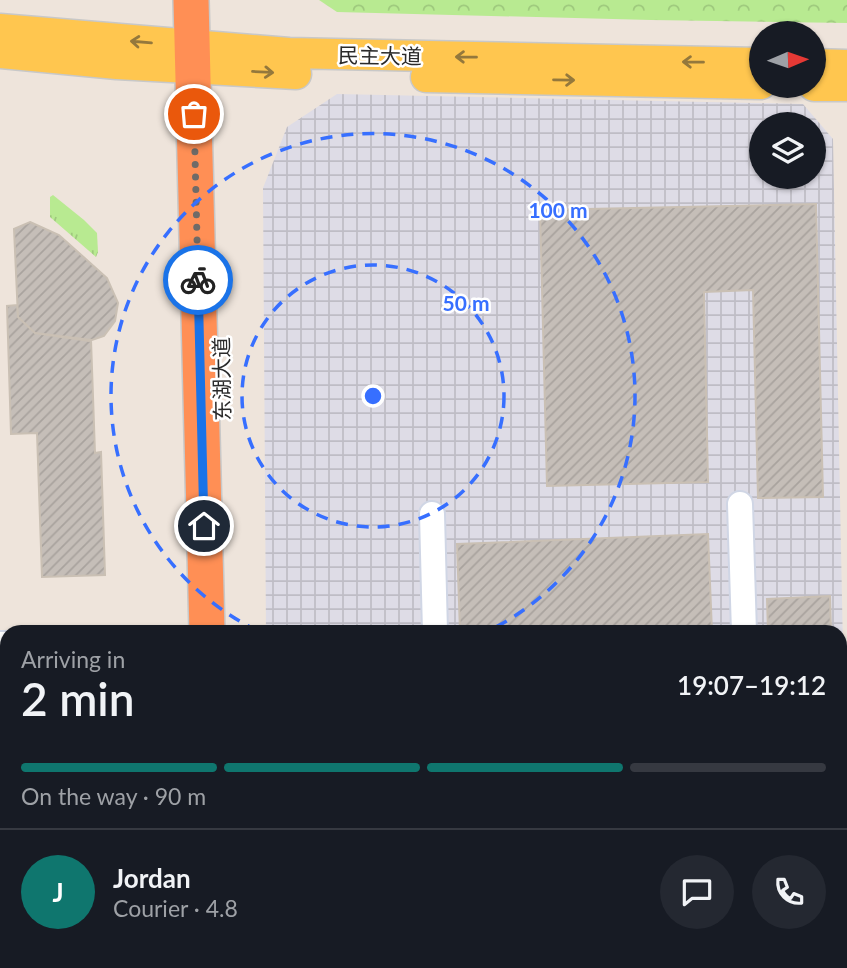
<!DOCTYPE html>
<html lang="en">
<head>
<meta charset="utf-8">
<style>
	body { margin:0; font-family:Lato,"Noto Sans SC",sans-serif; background:#242831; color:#f1f3f6; height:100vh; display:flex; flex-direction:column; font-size:26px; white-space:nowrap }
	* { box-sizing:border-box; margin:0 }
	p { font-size:23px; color:#9ea1a6 }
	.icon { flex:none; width:38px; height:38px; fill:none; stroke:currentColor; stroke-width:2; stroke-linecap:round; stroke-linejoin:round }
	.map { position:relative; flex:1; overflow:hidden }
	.sheet { position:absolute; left:0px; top:625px; width:847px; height:345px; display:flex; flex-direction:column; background:#171b24; border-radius:21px 21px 0 0; box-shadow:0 2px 5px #0004 }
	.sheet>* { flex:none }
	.needle { width:46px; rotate:88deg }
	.controls { position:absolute; left:749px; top:21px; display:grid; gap:14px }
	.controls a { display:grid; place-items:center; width:77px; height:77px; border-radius:50%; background:#171b24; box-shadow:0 2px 5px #0004; font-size:35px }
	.pin { position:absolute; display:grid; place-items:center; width:60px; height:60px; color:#fff; margin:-30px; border:4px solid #fff; border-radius:50%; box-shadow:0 2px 7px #0007 }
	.courier { position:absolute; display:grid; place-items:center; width:70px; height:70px; margin:-35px; border:5px solid #1a73e8; border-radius:50%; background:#fff; color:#222; box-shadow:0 2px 9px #0007 }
	.headline em { font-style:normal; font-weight:600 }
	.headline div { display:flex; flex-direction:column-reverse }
	.headline { display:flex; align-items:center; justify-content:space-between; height:119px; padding:0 21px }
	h1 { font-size:46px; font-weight:600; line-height:52px }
	.bar { display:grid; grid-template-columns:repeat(4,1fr); gap:10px 7px; align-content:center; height:84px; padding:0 21px }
	.bar i { height:9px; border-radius:5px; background:#363941 }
	.bar .on { background:#0f766e }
	.bar p { grid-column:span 4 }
	.line { display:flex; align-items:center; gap:18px; padding:0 21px; border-top:2px solid #363941 }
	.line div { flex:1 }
	.round { display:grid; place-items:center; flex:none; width:74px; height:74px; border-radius:37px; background:#242831 }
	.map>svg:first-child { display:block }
</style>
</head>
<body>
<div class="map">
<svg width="847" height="968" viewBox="0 0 847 968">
	<defs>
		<pattern id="industrial-grid" width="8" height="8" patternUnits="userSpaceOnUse" patternTransform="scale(1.75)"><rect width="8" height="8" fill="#dedce6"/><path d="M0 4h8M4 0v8" fill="none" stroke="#bfbdc5"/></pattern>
		<pattern id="grass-tufts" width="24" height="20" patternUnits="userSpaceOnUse" patternTransform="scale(1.75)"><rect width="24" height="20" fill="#b8ea91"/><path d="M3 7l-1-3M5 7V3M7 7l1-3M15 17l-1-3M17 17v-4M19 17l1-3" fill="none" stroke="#9ec97d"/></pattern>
		<pattern id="park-crowns" width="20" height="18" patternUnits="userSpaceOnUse" patternTransform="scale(1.75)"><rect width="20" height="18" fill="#b8ea91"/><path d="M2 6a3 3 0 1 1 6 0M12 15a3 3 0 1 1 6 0" fill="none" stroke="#9ec97d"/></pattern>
		<pattern id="building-hatch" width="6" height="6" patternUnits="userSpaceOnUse" patternTransform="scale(1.75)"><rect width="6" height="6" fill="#c5beb8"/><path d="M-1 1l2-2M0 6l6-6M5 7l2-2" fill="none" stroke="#a9a39e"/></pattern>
	</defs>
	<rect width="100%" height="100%" fill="#eee4db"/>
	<path fill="url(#industrial-grid)" fill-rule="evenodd" d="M337 94 803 104 833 139 847 854V968H277L276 962H840V632H266L263 188 287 127ZM761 124H814V177H761Z"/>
	<path fill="url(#grass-tufts)" d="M53 195 84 220 97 233 98 252 96 257 50 217V197Z"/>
	<path fill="url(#park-crowns)" d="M319 0H847V23L651 20 337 12Z"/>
	<path fill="url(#building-hatch)" stroke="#cac0b4" stroke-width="2" d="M816 204 823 497 758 498 753 290 704 292 708 482 547 486 540 210Z
		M30 222 59 235 107 278 118 303 115 321 104 336 89 341 35 333 18 317 14 229Z
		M17 305 18 317 35 333 91 340 95 453 101 452 105 575 42 577 37 433 11 434 7 306Z
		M708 534 712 632H460L457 544Z
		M830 596 831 632H768L767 599Z
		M374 962H404V968H374Z
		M467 962H720V968H467Z
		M779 962H838V968H779Z"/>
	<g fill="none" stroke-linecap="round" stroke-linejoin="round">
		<g stroke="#d0d6e5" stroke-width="28">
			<path id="minor" d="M740 504 744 632
				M432 514 435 632
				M0 644H7
				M0 830H7
				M27 962V968
				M173 962V968
				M353 962V968
				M444 962V968
				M753 962V968"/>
		</g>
		<g stroke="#c8c8c8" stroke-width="33">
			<path id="major" d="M0 29 289 53 761 63
				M0 53 117 64 296 74
				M814 64 847 65
				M426 77 761 84
				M814 86H847"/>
		</g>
		<g stroke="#c8c8c8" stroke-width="38">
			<path id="highway" d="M191 0 207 632
				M237 962V968"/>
		</g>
		<use href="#minor" stroke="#fff" stroke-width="24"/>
		<use href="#major" stroke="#ffc64f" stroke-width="30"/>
		<use href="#highway" stroke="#ff8f55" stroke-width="35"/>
	</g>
	<defs><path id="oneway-shaft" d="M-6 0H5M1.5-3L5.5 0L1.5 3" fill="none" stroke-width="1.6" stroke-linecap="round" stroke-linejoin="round" transform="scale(1.75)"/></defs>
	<g stroke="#94783c">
		<use href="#oneway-shaft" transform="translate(141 42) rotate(-175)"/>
		<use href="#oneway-shaft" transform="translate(466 57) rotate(-179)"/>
		<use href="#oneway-shaft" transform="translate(693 62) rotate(-179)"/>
		<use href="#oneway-shaft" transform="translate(263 72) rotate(3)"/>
		<use href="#oneway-shaft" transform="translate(564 80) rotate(1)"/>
	</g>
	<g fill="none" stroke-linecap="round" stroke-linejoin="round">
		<path stroke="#6f6b68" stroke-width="7" stroke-dasharray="0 12.6" d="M194 114 198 280"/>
		<path stroke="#1a73e8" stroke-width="9" d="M198 280 204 526"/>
	</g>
	<g fill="none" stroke="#376fff" stroke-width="3.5" stroke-dasharray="12 9">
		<circle cx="373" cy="396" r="131"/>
		<path d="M258 631A262 262 0 1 1 488 631"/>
	</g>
	<g text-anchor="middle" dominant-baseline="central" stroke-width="5" stroke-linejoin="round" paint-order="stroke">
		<g font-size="21" fill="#2a2a2a" stroke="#fff">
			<text transform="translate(380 55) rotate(1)">民主大道</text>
			<text transform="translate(221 379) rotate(-91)">东湖大道</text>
		</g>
	</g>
	<circle cx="373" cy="396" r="10" fill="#376fff" stroke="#fff" stroke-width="3.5"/>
	<g font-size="21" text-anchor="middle" font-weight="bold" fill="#376fff" stroke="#fff" stroke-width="5" stroke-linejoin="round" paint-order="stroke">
		<text x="558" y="218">100 m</text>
		<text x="466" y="311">50 m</text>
	</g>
</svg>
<div class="controls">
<a><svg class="needle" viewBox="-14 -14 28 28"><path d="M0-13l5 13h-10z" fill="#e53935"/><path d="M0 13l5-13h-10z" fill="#9ea1a6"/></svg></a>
<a><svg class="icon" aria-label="layers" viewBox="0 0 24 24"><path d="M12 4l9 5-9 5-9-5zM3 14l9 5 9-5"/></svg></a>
</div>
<div class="pin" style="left:194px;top:114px;background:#ea580c"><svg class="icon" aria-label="bag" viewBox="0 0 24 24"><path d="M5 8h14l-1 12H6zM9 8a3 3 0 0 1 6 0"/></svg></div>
<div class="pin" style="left:204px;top:526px;background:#1f2937"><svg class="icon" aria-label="home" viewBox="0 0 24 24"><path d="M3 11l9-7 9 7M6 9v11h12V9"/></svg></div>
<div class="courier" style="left:198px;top:280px"><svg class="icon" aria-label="bike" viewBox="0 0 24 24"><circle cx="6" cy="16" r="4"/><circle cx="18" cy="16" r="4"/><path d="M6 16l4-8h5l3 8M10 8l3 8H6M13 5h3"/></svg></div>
<section class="sheet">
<div class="headline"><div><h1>2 min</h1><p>Arriving in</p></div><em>19:07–19:12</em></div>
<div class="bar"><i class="on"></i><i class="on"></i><i class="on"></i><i></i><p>On the way · 90 m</p></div>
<div class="line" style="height:126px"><b class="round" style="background:#0f766e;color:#fff">J</b><div><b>Jordan</b><p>Courier · 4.8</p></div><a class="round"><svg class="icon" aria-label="chat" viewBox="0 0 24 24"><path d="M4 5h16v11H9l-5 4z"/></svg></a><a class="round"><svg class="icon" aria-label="phone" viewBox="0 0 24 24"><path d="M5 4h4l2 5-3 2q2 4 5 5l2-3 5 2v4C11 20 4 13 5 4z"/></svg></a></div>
</section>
</div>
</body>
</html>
